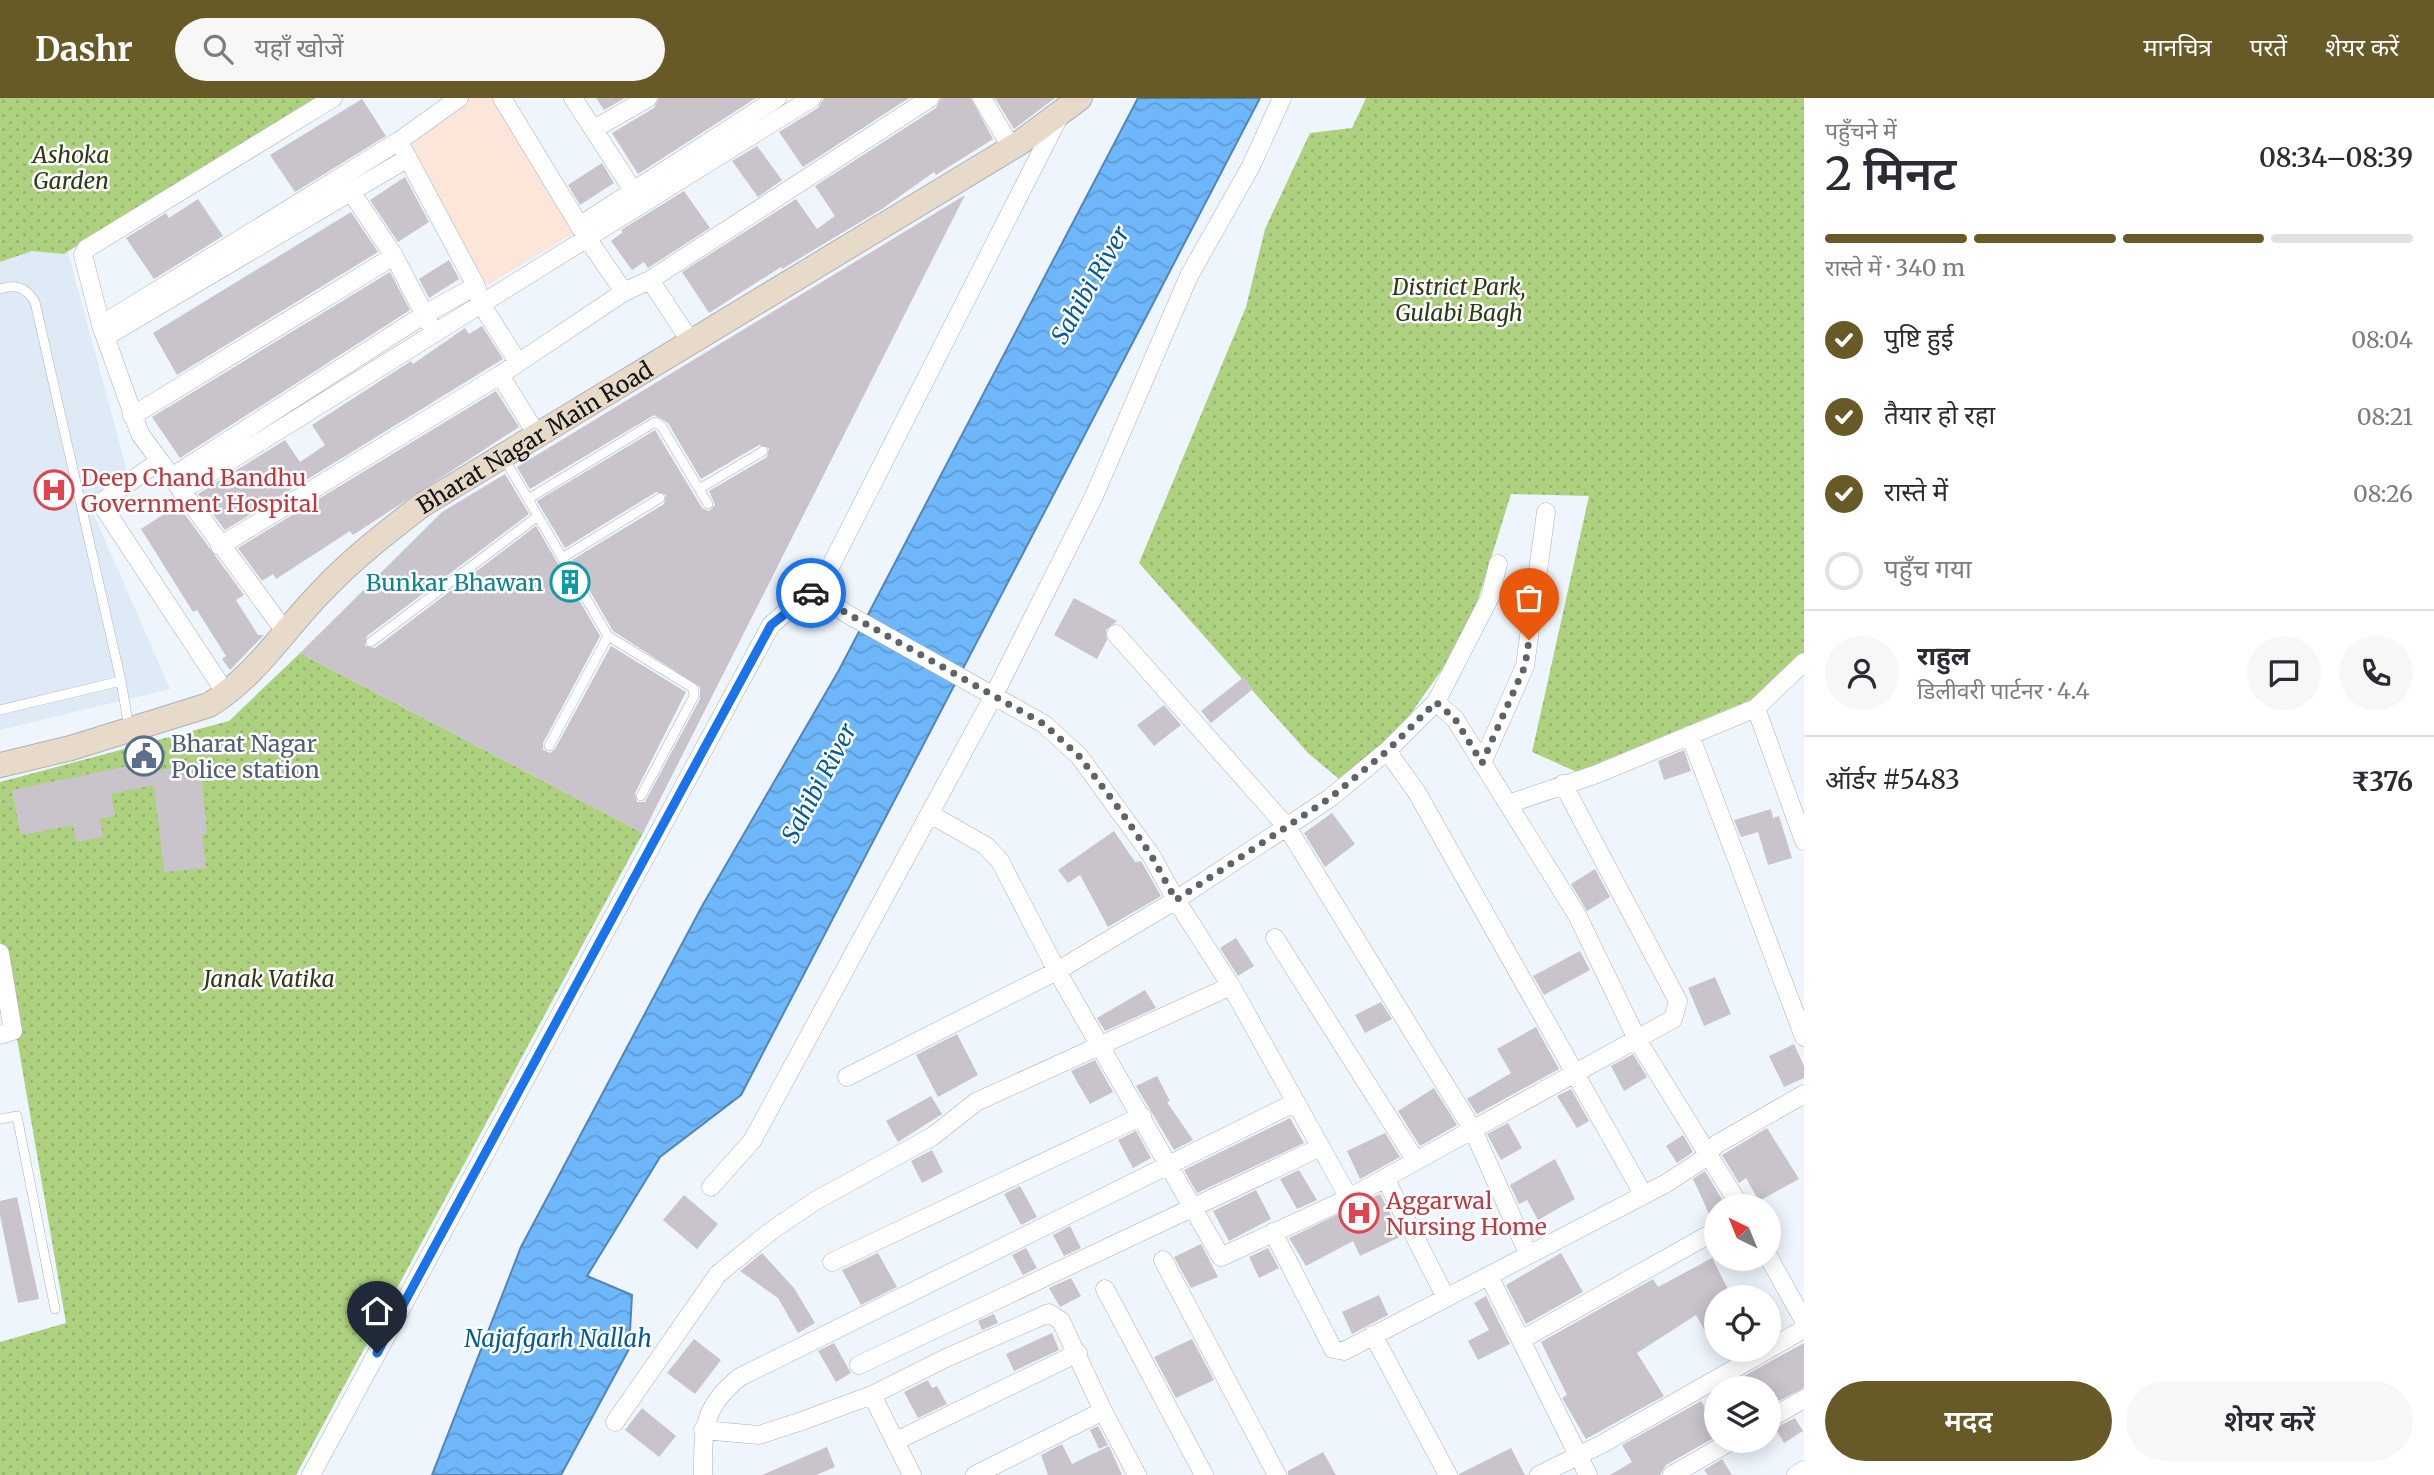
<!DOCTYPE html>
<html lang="hi">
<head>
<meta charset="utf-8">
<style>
	body { margin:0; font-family:Merriweather,"Noto Sans Devanagari",serif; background:#f7f7f7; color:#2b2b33; height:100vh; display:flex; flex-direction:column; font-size:26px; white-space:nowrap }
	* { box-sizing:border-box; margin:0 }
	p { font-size:23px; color:#7c7c81 }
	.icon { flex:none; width:38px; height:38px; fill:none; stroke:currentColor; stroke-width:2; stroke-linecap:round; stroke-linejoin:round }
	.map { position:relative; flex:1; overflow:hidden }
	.panel { display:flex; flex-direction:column; background:#fff; width:630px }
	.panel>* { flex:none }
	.needle { width:46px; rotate:317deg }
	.buttons { position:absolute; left:1704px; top:1096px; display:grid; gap:14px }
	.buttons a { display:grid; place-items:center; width:77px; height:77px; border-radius:50%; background:#fff; box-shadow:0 4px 18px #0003; font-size:35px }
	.pin { position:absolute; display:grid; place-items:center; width:60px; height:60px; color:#fff; margin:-72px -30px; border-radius:50% 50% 50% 0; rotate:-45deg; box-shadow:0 0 7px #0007 }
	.pin .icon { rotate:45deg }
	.courier { position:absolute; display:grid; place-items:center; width:70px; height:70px; margin:-35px; border:5px solid #1a73e8; border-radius:50%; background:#fff; color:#222; box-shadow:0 2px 9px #0007 }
	.overview em { font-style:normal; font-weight:600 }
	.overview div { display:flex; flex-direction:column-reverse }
	.overview { display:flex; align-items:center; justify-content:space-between; height:119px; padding:0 21px }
	h1 { font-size:46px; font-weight:600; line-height:52px }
	.bar { display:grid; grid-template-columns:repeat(4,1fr); gap:10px 7px; align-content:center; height:84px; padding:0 21px }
	.bar i { height:9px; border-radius:5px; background:#e1e1e2 }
	.bar .on { background:#675a27 }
	.bar p { grid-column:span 4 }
	.line { display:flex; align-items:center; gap:18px; padding:0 21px; border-top:2px solid #e1e1e2 }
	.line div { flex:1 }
	.round { display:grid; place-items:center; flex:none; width:74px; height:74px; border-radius:37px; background:#f7f7f7 }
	ol { padding:0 21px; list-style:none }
	li { display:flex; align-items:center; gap:21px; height:77px }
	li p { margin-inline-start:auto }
	li .icon { padding:7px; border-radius:50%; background:#675a27; color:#fff; stroke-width:4 }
	li:last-child { color:#7c7c81 }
	li i { width:38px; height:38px; border:4px solid #e1e1e2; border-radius:50% }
	.button { display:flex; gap:14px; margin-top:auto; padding:14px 21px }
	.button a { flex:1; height:80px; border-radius:42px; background:#675a27; color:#fff; font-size:28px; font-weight:600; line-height:80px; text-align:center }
	.button a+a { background:#f7f7f7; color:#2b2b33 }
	header { display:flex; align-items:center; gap:42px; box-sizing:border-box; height:98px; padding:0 35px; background:#675a27; color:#fff }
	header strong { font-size:33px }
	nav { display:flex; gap:38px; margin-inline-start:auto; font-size:24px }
	.search { width:490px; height:63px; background:#f7f7f7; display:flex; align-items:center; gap:18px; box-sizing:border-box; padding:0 24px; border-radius:38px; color:#7c7c81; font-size:26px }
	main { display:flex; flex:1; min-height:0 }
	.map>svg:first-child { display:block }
</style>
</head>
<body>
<header>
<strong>Dashr</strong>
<div class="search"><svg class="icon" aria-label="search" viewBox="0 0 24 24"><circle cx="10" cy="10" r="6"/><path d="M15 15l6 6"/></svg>यहाँ खोजें</div>
<nav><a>मानचित्र</a><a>परतें</a><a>शेयर करें</a></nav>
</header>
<main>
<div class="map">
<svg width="1804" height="1377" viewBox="0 0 1804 1377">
	<defs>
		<pattern id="grass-dots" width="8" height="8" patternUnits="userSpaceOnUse" patternTransform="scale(1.75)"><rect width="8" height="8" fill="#aed17f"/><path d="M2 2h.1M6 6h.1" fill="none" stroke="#95b36d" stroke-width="1.8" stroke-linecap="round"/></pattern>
		<pattern id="water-waves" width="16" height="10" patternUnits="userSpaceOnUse" patternTransform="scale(1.75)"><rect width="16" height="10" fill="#6eb7fa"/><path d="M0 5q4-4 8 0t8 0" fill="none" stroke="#5e9cd6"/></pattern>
	</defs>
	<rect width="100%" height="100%" fill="#eff5fd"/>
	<path fill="#dfeaf7" d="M63 136 130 384 87 401 170 591 0 632V162Z"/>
	<path fill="#fce5d9" d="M466 0H493L574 135 487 187 399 40Z"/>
	<path fill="url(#grass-dots)" d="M0 0H315L64 156 32 153 0 164Z
		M1366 0H1804V559L1762 597 1577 674 1532 654 1589 398 1511 396 1477 505 1443 570 1400 631 1339 681 1308 655 1139 465 1246 209 1265 131 1310 35 1352 30Z
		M300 555 643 735 296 1377H0V1244L66 1225 0 842V684L229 623Z"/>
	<path fill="url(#water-waves)" stroke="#5286b6" stroke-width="2" d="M1138 0H1260L741 997 660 1059 587 1178 632 1197 629 1251 561 1377H432L521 1149 701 810 839 572Z"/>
	<path fill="#c9c4cb" d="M596 0H625L604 12Z
		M659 0H756L638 76 612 35 654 10Z
		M824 0H909L803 69 779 34 818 10Z
		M941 0H971L993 41 936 77 934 74 882 111 782 171 781 169 709 215 682 174 796 101 817 131 835 118 815 88 936 10Z
		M995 0H1055L1014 31Z
		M362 1 386 38 295 94 270 57Z
		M757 48 782 82 758 99 732 63Z
		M602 65 614 85 580 107 568 87Z
		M405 79 429 124 398 144 370 102Z
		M684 93 710 130 648 170 644 164 632 172 611 143 623 134 621 132Z
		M965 97 643 735 300 555 442 414 505 376 529 416 367 538 365 548 375 550 536 428 600 538 543 645V652L550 655 555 651 611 548 686 594 635 695 637 704H645L700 601V589L613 533 572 462 664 406 666 397 656 394 565 450 537 403 655 332 702 410 709 413 715 407 709 393 767 359 769 350 759 347 701 381 668 325 654 317 530 391 517 369Z
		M198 101 223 138 154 181 126 140 166 115 169 120Z
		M351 114 378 154 177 277 153 235Z
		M449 162 459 181 429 200 419 181Z
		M390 174 410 212 180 360 152 319Z
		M482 228 503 261 225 432 198 396 285 342 300 364 325 347 312 327 411 263 413 266 465 230 469 236Z
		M496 293 519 329 353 437 350 433 276 481 273 476 262 483 238 450Z
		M178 407 244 497 236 502 258 537H264L230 572 222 561 226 558 197 512 193 514 141 431Z
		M1074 500 1117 523 1106 532 1107 542 1097 561 1054 537Z
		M1244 579 1253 591 1211 625 1201 613Z
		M1164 607 1181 627 1154 648 1137 627Z
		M1684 652 1691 673 1664 682 1658 663Z
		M138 666 139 674 200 667 207 736H202L206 770 164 774 154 687 111 696 115 718 100 721 103 739 76 744 73 727 21 737 12 692Z
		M1771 711 1773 720 1779 718 1792 760 1768 767 1758 734 1741 739 1734 722Z
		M1332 715 1355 746 1325 769 1304 735Z
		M1114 733 1135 764 1141 763 1161 798 1108 829 1080 777 1068 785 1058 772Z
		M1595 771 1610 799 1587 813 1571 786Z
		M1236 840 1254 868 1238 878 1220 850Z
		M1580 853 1590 872 1544 897 1533 878Z
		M1715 879 1731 916 1704 928 1688 890Z
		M1145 892 1156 910 1105 933 1097 920Z
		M1381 904 1392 921 1365 935 1355 917Z
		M1536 929 1559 971 1477 1016 1467 1001 1511 975 1497 951Z
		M957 936 978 977 938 999 916 957Z
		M1794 946 1804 968V980L1784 989 1769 958Z
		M1633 956 1647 979 1624 993 1611 968Z
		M1095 962 1113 994 1090 1006 1071 973Z
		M1157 978 1170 1003 1167 1004 1193 1042 1174 1052 1136 988Z
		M1434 990 1457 1027 1420 1048 1398 1013Z
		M1571 991 1589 1023 1577 1030 1557 998Z
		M931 998 942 1016 898 1044 886 1023Z
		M1290 1020 1304 1045 1197 1095 1184 1072Z
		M1508 1025 1522 1050 1501 1062 1487 1036Z
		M1767 1030 1799 1081 1759 1103 1746 1080 1739 1085 1722 1057Z
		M1136 1033 1151 1060 1133 1070 1118 1042Z
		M1385 1035 1400 1059 1360 1081 1347 1053Z
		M1683 1037 1693 1054 1677 1065 1666 1048Z
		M932 1052 943 1074 922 1085 911 1063Z
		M1555 1061 1575 1101 1538 1122 1527 1102 1519 1106 1510 1087Z
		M1299 1072 1317 1102 1297 1111 1280 1081Z
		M1705 1073 1726 1108H1717V1121L1712 1122 1693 1081Z
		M1020 1088 1037 1119 1021 1127 1004 1096Z
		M1256 1092 1271 1121 1229 1143 1213 1113Z
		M1380 1096 1402 1138 1360 1158 1353 1143 1306 1168 1289 1140Z
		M684 1097 718 1126 697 1151 663 1122Z
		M17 1099 39 1201 18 1205 0 1117V1103Z
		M1070 1128 1081 1150 1064 1158 1053 1137Z
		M1201 1146 1218 1179 1191 1190 1174 1159Z
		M1026 1150 1037 1170 1023 1177 1012 1157Z
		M1268 1150 1279 1170 1259 1180 1249 1159Z
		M762 1155 794 1190 815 1225 798 1235 778 1200 740 1173Z
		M878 1155 897 1189 861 1207 842 1172Z
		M1561 1155 1583 1194 1526 1226 1506 1187Z
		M1712 1160 1732 1199H1717V1230L1706 1235 1696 1217 1637 1255 1664 1298 1586 1341 1562 1300 1567 1297 1541 1244 1653 1181 1658 1189Z
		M1071 1180 1081 1198 1060 1209 1049 1190Z
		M1379 1197 1388 1217 1352 1236 1342 1214Z
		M1486 1198 1510 1246 1478 1262 1468 1243 1489 1232 1474 1205Z
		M994 1216 998 1225 982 1232 978 1223Z
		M1052 1235 1059 1252 1014 1273 1006 1256Z
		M694 1241 721 1262 695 1296 667 1275Z
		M1192 1241 1214 1282 1176 1300 1154 1259Z
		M834 1245 851 1275 836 1284 818 1253Z
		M1804 1245V1290L1769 1308V1290H1741L1737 1282Z
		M928 1282 932 1290 937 1288 947 1306 918 1320 904 1294Z
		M1701 1303 1717 1330V1338L1666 1367 1660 1377H1610L1632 1364 1622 1347Z
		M642 1310 676 1338 659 1359 625 1332Z
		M1795 1320 1803 1333 1784 1345 1775 1330Z
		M1098 1328 1108 1347 1099 1351 1090 1332Z
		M1062 1346 1072 1366 1109 1348 1122 1377H1048L1041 1357Z
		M827 1349 835 1369 816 1377H762Z
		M1511 1350 1525 1377H1459V1376Z
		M1323 1354 1336 1377H1288V1373Z
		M1722 1361 1732 1377H1708L1704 1372Z"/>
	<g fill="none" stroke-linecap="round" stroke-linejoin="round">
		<g stroke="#acb1b9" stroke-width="10">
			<path id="lane" d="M0 191C16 186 26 189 35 204L121 583 129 630
				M504 360 608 538 693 590 694 598 641 698
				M699 391 763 353
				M528 401 655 324 662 329 708 406
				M562 460 660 400
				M371 544 538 418
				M0 612 121 583
				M549 648 608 538
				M0 1021 17 1018 55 1211"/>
		</g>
		<g stroke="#acb1b9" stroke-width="19">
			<path id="street" d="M502 0 587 140 624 194
				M573 0 638 100
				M982 0 1011 49
				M594 31 648 0
				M404 53 476 188 481 206 518 264
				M352 95 394 158 429 225
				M579 128 777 0
				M650 182 691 244
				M101 227 399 43 459 0
				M107 238 408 60
				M500 277 537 337
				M132 318 394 158
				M158 364 104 402V410L227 597
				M170 380 425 216 476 188
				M181 393 812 0
				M220 448 500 277 624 194 650 182 930 0
				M813 494 849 517 1044 626 1079 658 1151 757 1176 802 1231 888 1349 1100
				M287 536 140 336 101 227 83 157 86 151 333 0
				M1116 536 1287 729 1473 1032 1528 1155
				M1436 604 1455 621 1577 817 1638 943 1740 1108
				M1756 610 1804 743
				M1690 637 1804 939
				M1387 653 1416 693 1643 1096
				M1482 665 1525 568 1546 414
				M1508 706 1597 676 1756 610 1804 564
				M930 716 986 748 1000 763 1057 873 1221 1159 1349 1100 1673 921 1678 903 1563 686
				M1275 840 1416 1063
				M0 855 13 933 0 937
				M847 979 1057 873 1176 802 1330 700 1387 653 1436 604 1490 499 1498 466
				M1385 1080 1445 1198
				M711 1089 752 1043 994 597 1094 398 1189 178 1251 68 1282 0
				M1273 1134 1333 1251 1344 1253 1665 1086 1699 1064 1717 1046 1804 996
				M1769 1160 1804 1223
				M1163 1162 1277 1377
				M832 1164 1142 1018
				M1489 1178 1588 1377
				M1105 1191 1204 1377
				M1373 1237 1448 1377
				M1521 1242 1717 1132
				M1769 1251 1804 1231
				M859 1267 1321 1049
				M872 1297 912 1377
				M1769 1321 1804 1301
				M615 1324 718 1176 771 1133 815 1103 933 1038 976 1004 1231 888
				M703 1332 759 1337 802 1323 872 1297 948 1259 1049 1215 1061 1223 1103 1313
				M896 1343 1078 1255
				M311 1377 771 527 824 481 1060 17
				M703 1377C703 1332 702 1309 740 1279L1296 1004
				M975 1377 1103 1313 1137 1377
				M1539 1377 1602 1346 1769 1251
				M1672 1377 1733 1342
				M1796 1377 1804 1372"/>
		</g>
		<g stroke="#acb1b9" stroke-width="26">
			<g id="secondary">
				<path id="s1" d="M0 667 71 650 209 607C255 579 284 532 321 494 352 461 387 434 422 407L1021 44 1080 0"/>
			</g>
		</g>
		<use href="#lane" stroke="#fff" stroke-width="9"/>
		<use href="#street" stroke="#fff" stroke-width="18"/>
		<use href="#secondary" stroke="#e7dac8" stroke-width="24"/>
	</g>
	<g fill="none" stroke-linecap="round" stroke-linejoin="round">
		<path stroke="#5f6367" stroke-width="7" stroke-dasharray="0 12.6" d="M811 495 1044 626 1079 658 1120 712 1151 757 1176 802 1330 700 1387 653 1436 604 1455 621 1482 665 1525 568 1529 542"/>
		<path stroke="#1a73e8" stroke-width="9" d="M377 1255 771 527 811 495"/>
	</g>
	<defs>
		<g id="hospital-ring" transform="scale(2.0125)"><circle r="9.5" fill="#fff" stroke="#e0444e" stroke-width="1.5"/><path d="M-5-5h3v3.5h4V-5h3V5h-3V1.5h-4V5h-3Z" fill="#e0444e"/></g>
		<g id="building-ring" transform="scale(2.0125)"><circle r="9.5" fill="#fff" stroke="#0f9aa8" stroke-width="1.5"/><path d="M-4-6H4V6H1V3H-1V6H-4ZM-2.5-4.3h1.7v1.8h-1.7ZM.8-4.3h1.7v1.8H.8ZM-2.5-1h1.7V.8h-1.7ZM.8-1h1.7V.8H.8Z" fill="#0f9aa8"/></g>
		<g id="civic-ring" transform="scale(2.0125)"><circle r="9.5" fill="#fff" stroke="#5c6f8a" stroke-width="1.5"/><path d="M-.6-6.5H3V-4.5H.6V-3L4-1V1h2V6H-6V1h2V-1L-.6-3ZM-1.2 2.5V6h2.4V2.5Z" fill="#5c6f8a"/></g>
	</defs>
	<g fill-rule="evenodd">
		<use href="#hospital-ring" x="54" y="392"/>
		<use href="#building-ring" x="570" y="484"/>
		<use href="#civic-ring" x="144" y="658"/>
		<use href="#hospital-ring" x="1359" y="1115"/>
	</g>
	<g text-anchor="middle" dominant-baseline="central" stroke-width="5" stroke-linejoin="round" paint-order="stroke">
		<g font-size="23" font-style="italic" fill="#2c3a16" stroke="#fff">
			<text x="71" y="56">Ashoka<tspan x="71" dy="26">Garden</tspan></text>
			<text x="1459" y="188">District Park,<tspan x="1459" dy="26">Gulabi Bagh</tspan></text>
			<text x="269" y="880">Janak Vatika</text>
		</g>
		<g font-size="23" fill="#121416" stroke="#fff">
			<text stroke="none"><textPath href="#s1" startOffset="642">Bharat Nagar Main Road</textPath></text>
		</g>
		<g font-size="23" fill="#be3a42" stroke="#fff" text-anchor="start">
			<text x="81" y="379">Deep Chand Bandhu<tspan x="81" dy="26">Government Hospital</tspan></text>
			<text x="1386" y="1102">Aggarwal<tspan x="1386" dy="26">Nursing Home</tspan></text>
		</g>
		<g font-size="23" fill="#0d838f" stroke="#fff" text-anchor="end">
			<text x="543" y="484">Bunkar Bhawan</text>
		</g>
		<g font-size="23" fill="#4e5e75" stroke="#fff" text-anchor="start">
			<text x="171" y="645">Bharat Nagar<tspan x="171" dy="26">Police station</tspan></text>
		</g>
		<g font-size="24" font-style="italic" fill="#045b97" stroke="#fff">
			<text transform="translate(1090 187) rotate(-60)">Sahibi River</text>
			<text transform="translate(819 685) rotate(-62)">Sahibi River</text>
			<text x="558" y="1240">Najafgarh Nallah</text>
		</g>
	</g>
</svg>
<div class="buttons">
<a><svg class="needle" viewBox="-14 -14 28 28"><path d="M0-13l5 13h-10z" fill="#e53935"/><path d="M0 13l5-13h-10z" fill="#7c7c81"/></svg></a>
<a><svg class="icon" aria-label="locate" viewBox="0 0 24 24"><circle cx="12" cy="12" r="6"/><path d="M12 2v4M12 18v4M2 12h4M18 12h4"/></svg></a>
<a><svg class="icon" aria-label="layers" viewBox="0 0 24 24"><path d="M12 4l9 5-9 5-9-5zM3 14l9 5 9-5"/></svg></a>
</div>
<div class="pin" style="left:1529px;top:542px;background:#ea580c"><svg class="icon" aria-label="bag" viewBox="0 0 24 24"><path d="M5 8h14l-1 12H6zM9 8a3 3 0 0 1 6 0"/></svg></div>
<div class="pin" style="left:377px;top:1255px;background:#1f2937"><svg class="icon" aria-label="home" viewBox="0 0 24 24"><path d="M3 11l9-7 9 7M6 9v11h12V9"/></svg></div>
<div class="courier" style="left:811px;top:495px"><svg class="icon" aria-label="car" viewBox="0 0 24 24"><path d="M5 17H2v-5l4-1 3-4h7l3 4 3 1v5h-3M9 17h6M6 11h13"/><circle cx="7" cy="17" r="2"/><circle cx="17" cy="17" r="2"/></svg></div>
</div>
<section class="panel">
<div class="overview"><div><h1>2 मिनट</h1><p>पहुँचने में</p></div><em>08:34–08:39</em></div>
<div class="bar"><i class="on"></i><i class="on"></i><i class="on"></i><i></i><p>रास्ते में · 340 m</p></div>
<ol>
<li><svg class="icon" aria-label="check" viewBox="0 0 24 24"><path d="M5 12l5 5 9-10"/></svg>पुष्टि हुई<p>08:04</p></li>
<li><svg class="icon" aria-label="check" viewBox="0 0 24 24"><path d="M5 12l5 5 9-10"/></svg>तैयार हो रहा<p>08:21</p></li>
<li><svg class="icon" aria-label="check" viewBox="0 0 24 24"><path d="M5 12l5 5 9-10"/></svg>रास्ते में<p>08:26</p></li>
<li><i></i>पहुँच गया</li>
</ol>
<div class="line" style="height:126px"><a class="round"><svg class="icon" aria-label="person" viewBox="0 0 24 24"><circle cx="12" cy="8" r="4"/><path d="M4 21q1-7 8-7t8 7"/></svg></a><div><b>राहुल</b><p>डिलीवरी पार्टनर · 4.4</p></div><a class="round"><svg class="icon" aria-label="chat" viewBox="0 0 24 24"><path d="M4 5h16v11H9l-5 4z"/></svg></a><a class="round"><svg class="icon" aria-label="phone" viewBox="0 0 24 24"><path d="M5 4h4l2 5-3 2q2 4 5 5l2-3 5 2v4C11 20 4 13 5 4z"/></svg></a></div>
<div class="line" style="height:91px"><div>ऑर्डर #5483</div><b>₹376</b></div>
<div class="button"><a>मदद</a><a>शेयर करें</a></div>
</section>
</main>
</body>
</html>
